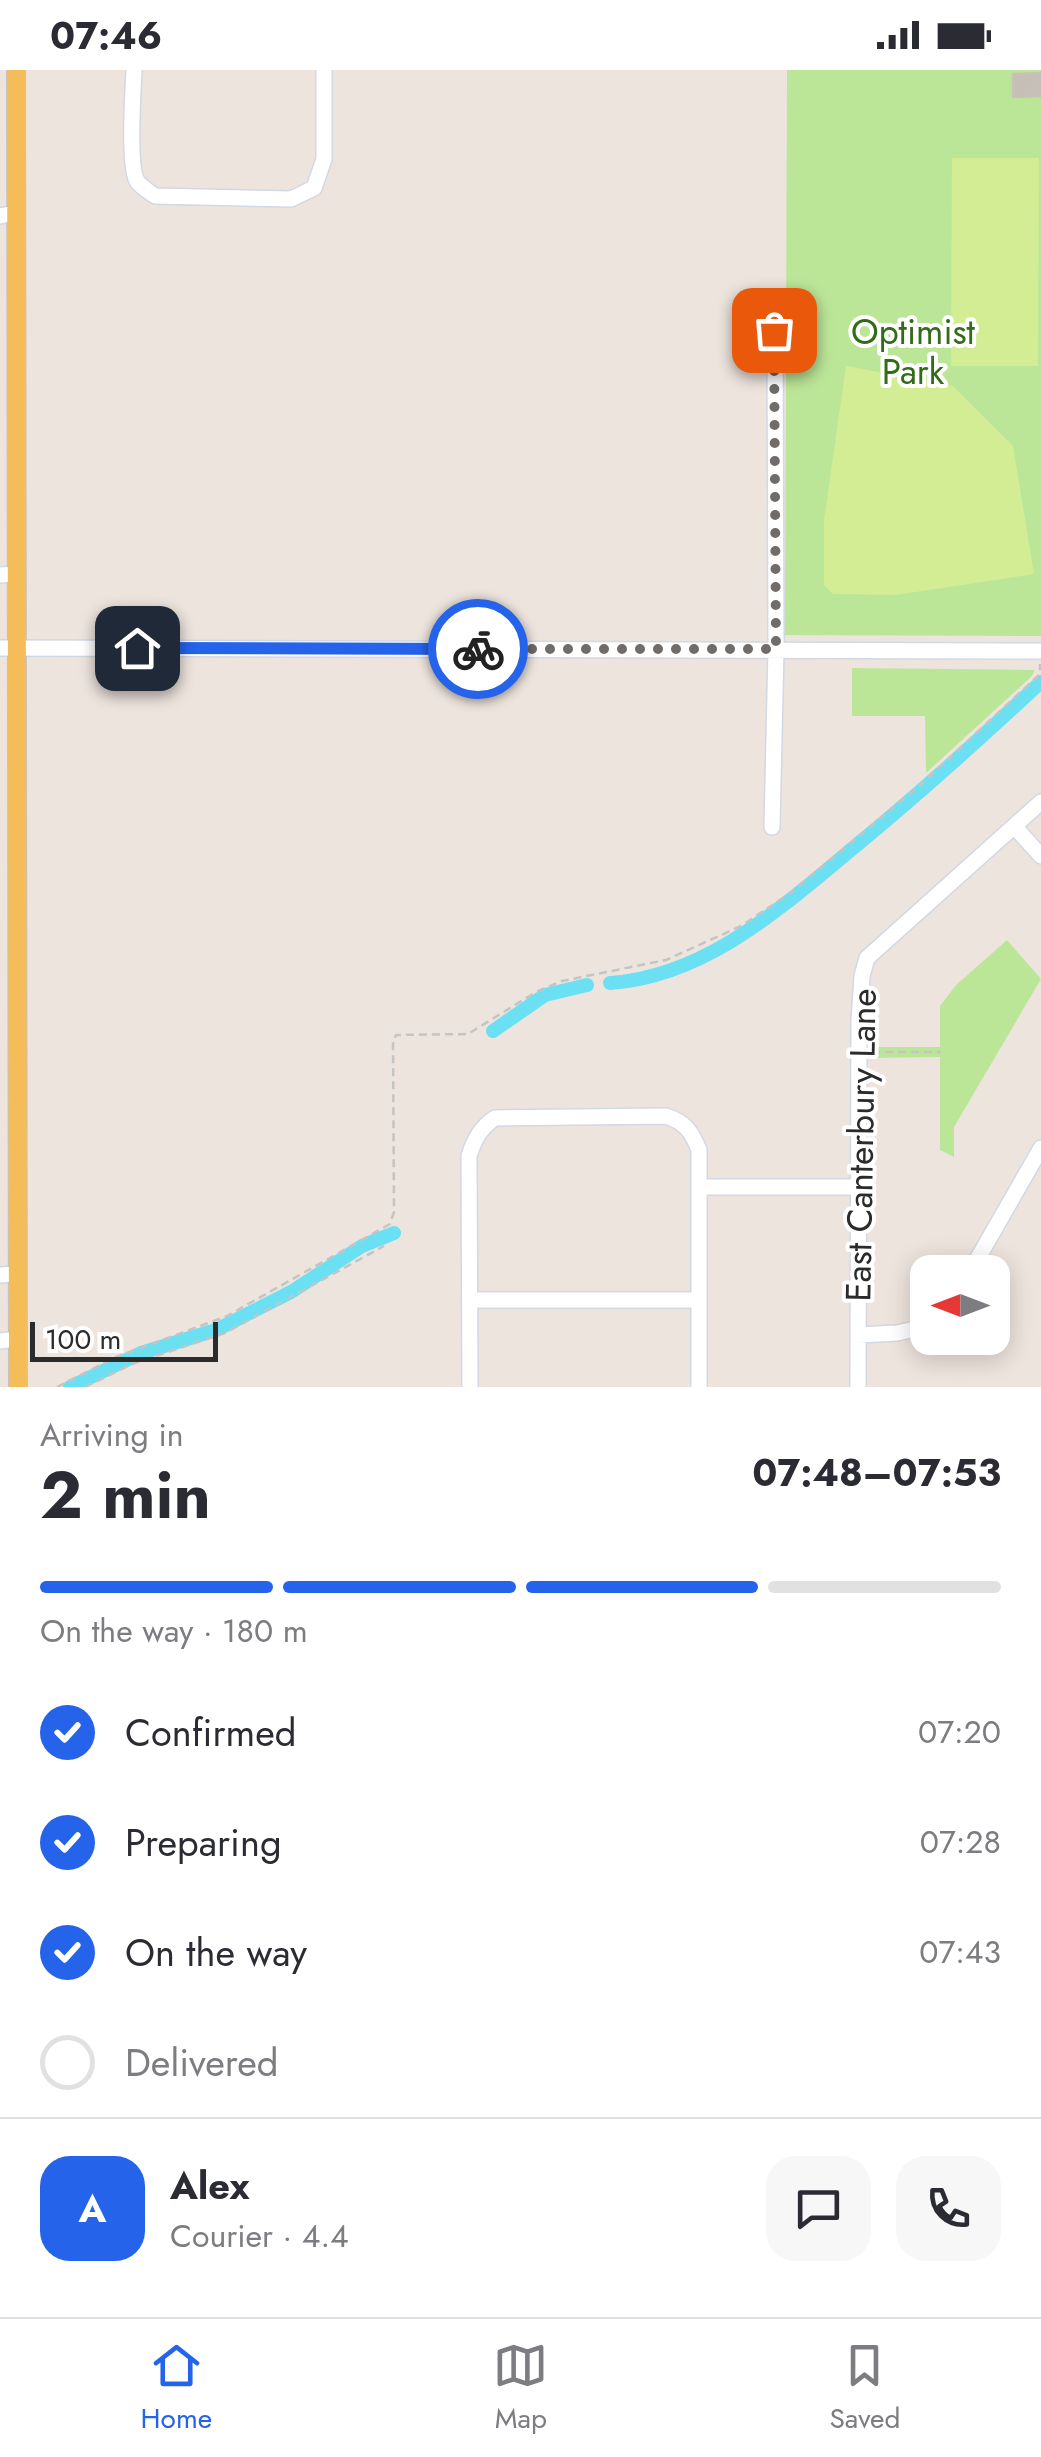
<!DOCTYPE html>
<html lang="en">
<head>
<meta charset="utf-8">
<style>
	body { margin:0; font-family:Jost,sans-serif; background:#f7f7f7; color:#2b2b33; height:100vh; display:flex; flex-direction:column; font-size:38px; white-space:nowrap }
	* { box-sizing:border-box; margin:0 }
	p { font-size:32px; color:#7c7c81 }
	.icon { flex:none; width:55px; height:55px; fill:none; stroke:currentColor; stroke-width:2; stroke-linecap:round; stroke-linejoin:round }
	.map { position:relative; height:1317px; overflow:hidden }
	.details { display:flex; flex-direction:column; background:#fff; flex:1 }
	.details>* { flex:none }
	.needle { width:65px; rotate:270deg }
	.fabs { position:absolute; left:910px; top:1185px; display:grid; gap:20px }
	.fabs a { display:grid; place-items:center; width:100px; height:100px; border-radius:20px; background:#fff; box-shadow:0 5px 25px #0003; font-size:50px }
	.scale { position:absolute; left:30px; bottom:25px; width:188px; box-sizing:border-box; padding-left:10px; border:5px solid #2b2b2b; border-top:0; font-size:28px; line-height:35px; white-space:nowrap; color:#2b2b2b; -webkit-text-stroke:8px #fff; paint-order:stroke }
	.pin { position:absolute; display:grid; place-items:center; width:85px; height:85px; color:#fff; margin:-42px; border-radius:20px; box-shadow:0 5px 15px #0006 }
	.courier { position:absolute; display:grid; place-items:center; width:100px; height:100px; margin:-50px; border:8px solid #2563eb; border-radius:50%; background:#fff; color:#222; box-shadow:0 2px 12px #0007 }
	.overview em { font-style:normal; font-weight:700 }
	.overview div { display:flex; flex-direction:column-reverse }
	.overview { display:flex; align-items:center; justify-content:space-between; height:170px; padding:0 40px }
	h1 { font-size:65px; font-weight:700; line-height:75px }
	.bar { display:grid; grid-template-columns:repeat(4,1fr); gap:15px 10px; align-content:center; height:120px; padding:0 40px }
	.bar i { height:12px; border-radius:8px; background:#e1e1e2 }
	.bar .selected { background:#2563eb }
	.bar p { grid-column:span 4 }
	.line { display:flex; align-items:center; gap:25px; padding:0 40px; border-top:2px solid #e1e1e2 }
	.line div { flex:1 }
	.round { display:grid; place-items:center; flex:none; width:105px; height:105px; border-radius:30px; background:#f7f7f7 }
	ol { padding:0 40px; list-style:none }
	li { display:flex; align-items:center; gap:30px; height:110px }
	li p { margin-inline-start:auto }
	li .icon { padding:10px; border-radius:50%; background:#2563eb; color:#fff; stroke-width:4 }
	li:last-child { color:#7c7c81 }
	li i { width:55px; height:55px; border:5px solid #e1e1e2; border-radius:50% }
	.status { display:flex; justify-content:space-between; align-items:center; height:70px; padding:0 50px; background:#fff; direction:ltr }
	.status svg { height:28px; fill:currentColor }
	.dock { display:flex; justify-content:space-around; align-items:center; height:140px; border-top:2px solid #e1e1e2; background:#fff; font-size:28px; color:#7c7c81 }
	.dock a { display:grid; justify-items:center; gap:5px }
	.dock .selected { color:#2563eb }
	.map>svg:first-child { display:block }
</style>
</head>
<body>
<div class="status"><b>07:46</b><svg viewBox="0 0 49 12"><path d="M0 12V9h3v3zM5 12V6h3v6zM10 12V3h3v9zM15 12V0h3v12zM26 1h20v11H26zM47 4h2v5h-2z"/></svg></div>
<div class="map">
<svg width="1041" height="1317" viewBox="0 0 1041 1317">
	<rect width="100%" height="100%" fill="#ede4dd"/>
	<path fill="#bce697" d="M787 0H1041V566L785 565Z
		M852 598 1035 600 1032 606 926 703 925 646H852Z
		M1007 870 1041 909 954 1057V1087L940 1080V987L874 988V977H940V936L956 915Z"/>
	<path fill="#d2ed93" d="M952 88H1039L1038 296H951Z
		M846 296 953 316 1013 376 1034 504 896 525 833 524 824 515V451Z"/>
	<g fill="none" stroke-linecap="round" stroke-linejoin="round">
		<path stroke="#6ce0f3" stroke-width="14" d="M610 913C709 906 785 834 858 774 921 722 981 668 1041 612
			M493 961 545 925 587 915
			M70 1317 141 1283 216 1260 291 1222 362 1176 394 1163"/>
	</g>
	<path fill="#c6bfb8" stroke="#c9c0b6" stroke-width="2.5" d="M1041 3V26L1013 27V4Z"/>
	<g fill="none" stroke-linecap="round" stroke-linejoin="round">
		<g stroke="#d2d8e4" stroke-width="18">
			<path id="minor" d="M134 0C133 21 128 95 137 111 141 117 148 121 155 126L291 129 314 118 324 89V0
				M0 146 16 143
				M0 505 17 504
				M0 578 1041 581
				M1014 756 1041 786
				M772 757 776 579 775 260
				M699 1117H856
				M970 1202 1041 1078
				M0 1205 17 1204
				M470 1230H699
				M858 1265 897 1263 928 1256
				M0 1271 17 1269
				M470 1317 469 1086C474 1070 480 1058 495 1048L666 1046C685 1052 692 1062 699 1080V1317
				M858 1317 859 951 862 906 867 888 1041 732"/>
		</g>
		<g stroke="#c4c4c4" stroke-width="20">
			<path id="major" d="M16 0 18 1317"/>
		</g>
		<path stroke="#c4c4c4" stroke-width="2.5" stroke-dasharray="8 5" stroke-linecap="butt" d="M872 982H941
			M57 1317 116 1287 227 1246 390 1154 394 1142 393 971 396 965 468 964 536 922 562 911 666 890 741 856 789 824 918 717 1040 604V594
			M85 1317 132 1294 225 1263 384 1176"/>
		<use href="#minor" stroke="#fff" stroke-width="15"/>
		<use href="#major" stroke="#f5bd5a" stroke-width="18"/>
	</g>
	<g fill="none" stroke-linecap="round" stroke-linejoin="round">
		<path stroke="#6f6c69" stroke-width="10" stroke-dasharray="0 18" d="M478 579H776L774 260"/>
		<path stroke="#2563eb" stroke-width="12" d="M137 578 478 579"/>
	</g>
	<g text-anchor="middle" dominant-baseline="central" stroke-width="8" stroke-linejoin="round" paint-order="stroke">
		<g font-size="35" fill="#346b18" stroke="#fff">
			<text x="913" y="262">Optimist<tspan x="913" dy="40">Park</tspan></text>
		</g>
		<g font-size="35" fill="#2b2b2b" stroke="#fff">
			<text transform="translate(861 1075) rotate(-89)">East Canterbury Lane</text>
		</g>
	</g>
</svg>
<div class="fabs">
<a><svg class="needle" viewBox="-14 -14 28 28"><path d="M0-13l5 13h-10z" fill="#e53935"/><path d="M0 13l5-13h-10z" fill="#7c7c81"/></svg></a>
</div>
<div class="scale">100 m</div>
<div class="pin" style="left:774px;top:260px;background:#ea580c"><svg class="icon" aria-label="bag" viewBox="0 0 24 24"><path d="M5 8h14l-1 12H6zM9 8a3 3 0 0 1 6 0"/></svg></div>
<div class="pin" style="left:137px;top:578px;background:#1f2937"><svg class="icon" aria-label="home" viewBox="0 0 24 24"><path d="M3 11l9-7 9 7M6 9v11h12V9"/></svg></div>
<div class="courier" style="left:478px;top:579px"><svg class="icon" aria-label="bike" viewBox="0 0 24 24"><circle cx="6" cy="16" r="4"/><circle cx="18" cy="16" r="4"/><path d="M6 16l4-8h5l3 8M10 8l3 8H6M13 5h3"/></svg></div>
</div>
<section class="details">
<div class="overview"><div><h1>2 min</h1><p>Arriving in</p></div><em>07:48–07:53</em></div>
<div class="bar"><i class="selected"></i><i class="selected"></i><i class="selected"></i><i></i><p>On the way · 180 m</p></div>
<ol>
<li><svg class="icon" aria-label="check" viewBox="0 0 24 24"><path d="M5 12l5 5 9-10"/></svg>Confirmed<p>07:20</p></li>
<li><svg class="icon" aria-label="check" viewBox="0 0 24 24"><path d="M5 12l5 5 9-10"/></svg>Preparing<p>07:28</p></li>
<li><svg class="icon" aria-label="check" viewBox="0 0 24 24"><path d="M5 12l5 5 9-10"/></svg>On the way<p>07:43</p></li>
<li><i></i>Delivered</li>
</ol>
<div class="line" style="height:180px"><b class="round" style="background:#2563eb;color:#fff">A</b><div><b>Alex</b><p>Courier · 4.4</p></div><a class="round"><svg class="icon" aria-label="chat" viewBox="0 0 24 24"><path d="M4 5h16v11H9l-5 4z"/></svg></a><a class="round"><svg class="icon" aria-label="phone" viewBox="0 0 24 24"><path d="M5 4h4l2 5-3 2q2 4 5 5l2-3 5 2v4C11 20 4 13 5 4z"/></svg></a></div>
</section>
<nav class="dock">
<a class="selected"><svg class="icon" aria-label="home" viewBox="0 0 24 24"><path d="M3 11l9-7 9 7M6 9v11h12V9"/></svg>Home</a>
<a><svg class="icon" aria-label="map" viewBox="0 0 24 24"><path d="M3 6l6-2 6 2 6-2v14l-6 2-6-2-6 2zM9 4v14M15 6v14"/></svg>Map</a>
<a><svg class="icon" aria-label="saved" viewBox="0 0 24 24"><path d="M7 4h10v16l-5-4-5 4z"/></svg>Saved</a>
</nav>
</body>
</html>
